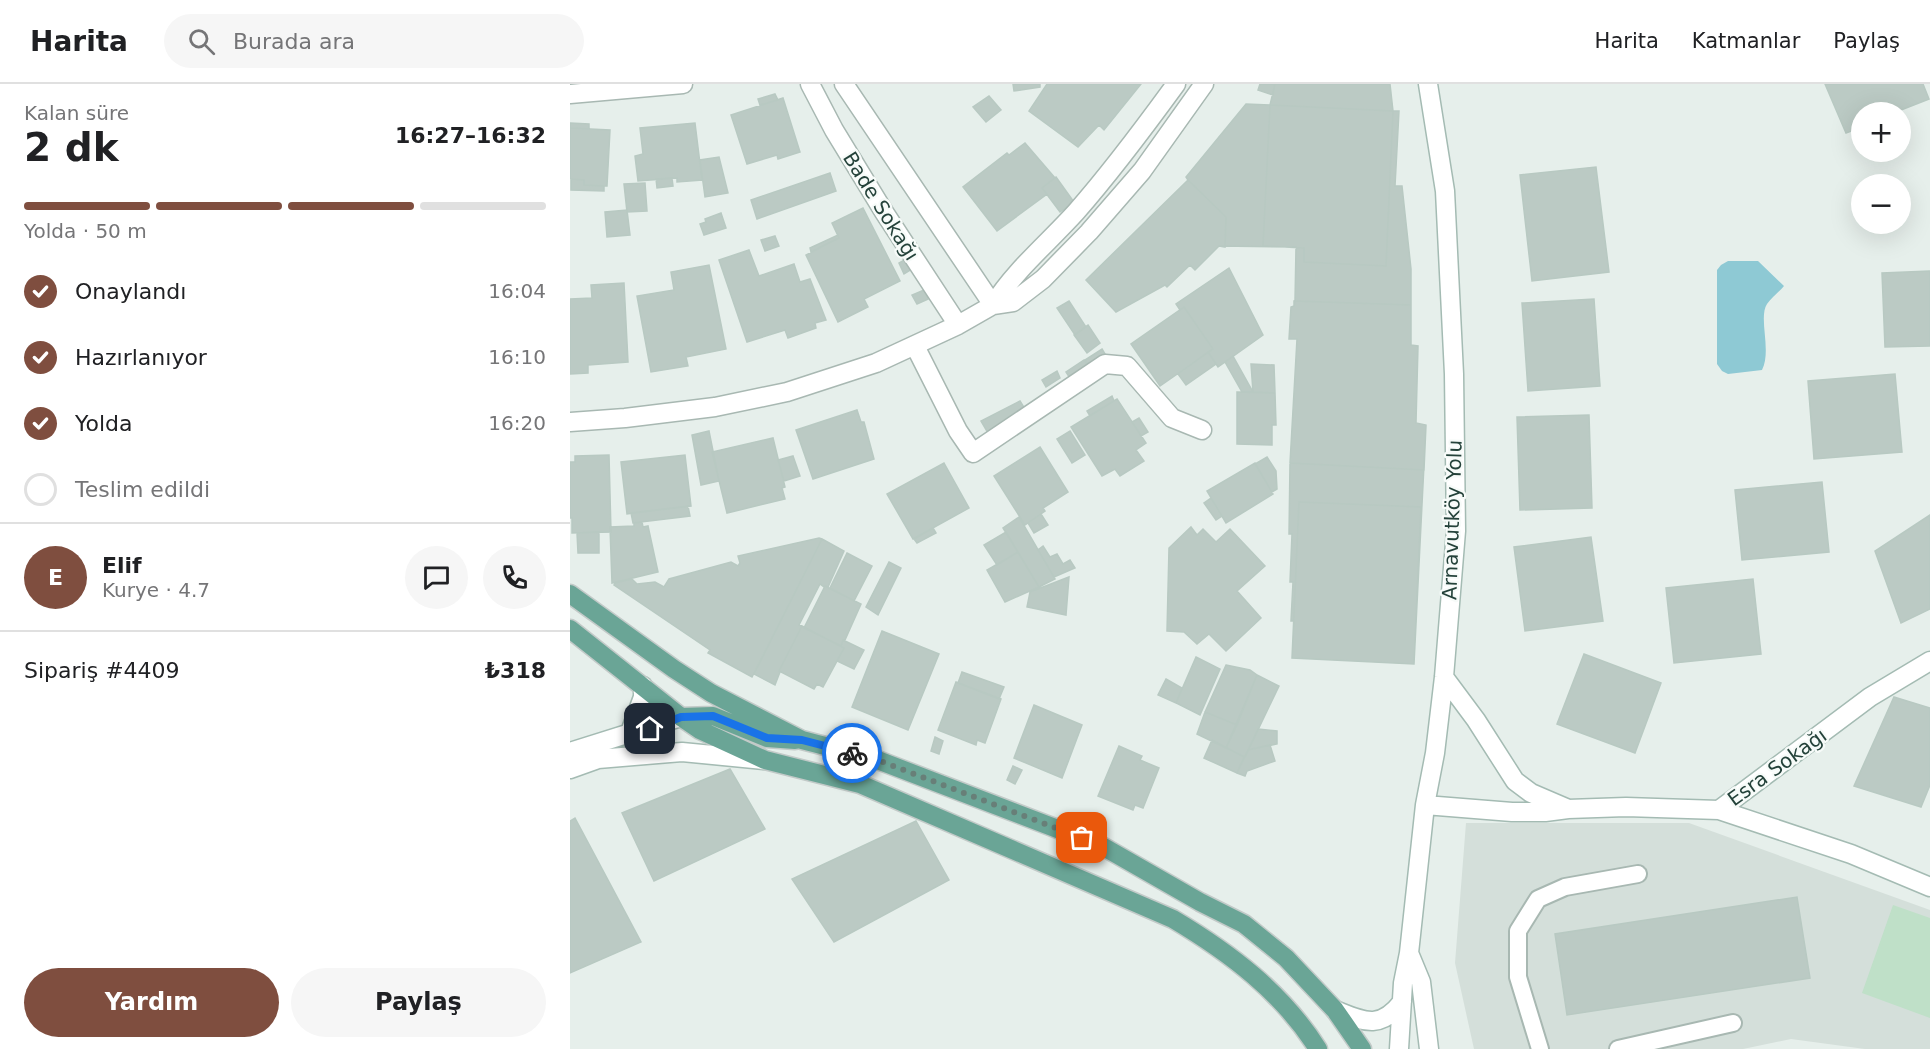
<!DOCTYPE html>
<html lang="tr">
<head>
<meta charset="utf-8">
<style>
	body { margin:0; font-family:"DejaVu Sans",sans-serif; background:#f6f6f6; color:#202124; height:100vh; display:flex; flex-direction:column; font-size:22px; white-space:nowrap }
	* { box-sizing:border-box; margin:0 }
	p { font-size:20px; color:#757577 }
	.icon { flex:none; width:33px; height:33px; fill:none; stroke:currentColor; stroke-width:2; stroke-linecap:round; stroke-linejoin:round }
	.map { position:relative; flex:1; overflow:hidden }
	.side { display:flex; flex-direction:column; background:#fff; width:570px }
	.side>* { flex:none }
	.controls { position:absolute; left:1281px; top:18px; display:grid; gap:12px }
	.controls a { display:grid; place-items:center; width:60px; height:60px; border-radius:50%; background:#fff; box-shadow:0 6px 24px #0002; font-size:30px }
	.pin { position:absolute; display:grid; place-items:center; width:51px; height:51px; color:#fff; margin:-26px; border-radius:12px; box-shadow:0 3px 9px #0006 }
	.courier { position:absolute; display:grid; place-items:center; width:60px; height:60px; margin:-30px; border:4px solid #1a73e8; border-radius:50%; background:#fff; color:#222; box-shadow:0 2px 8px #0007 }
	.headline em { font-style:normal; font-weight:800 }
	.headline div { display:flex; flex-direction:column-reverse }
	.headline { display:flex; align-items:center; justify-content:space-between; height:102px; padding:0 24px }
	h1 { font-size:39px; font-weight:800; line-height:45px }
	.bar { display:grid; grid-template-columns:repeat(4,1fr); gap:9px 6px; align-content:center; height:72px; padding:0 24px }
	.bar i { height:8px; border-radius:4px; background:#e0e0e0 }
	.bar .active { background:#7f4e3f }
	.bar p { grid-column:span 4 }
	.line { display:flex; align-items:center; gap:15px; padding:0 24px; border-top:2px solid #e0e0e0 }
	.line div { flex:1 }
	.round { display:grid; place-items:center; flex:none; width:63px; height:63px; border-radius:32px; background:#f6f6f6 }
	ol { padding:0 24px; list-style:none }
	li { display:flex; align-items:center; gap:18px; height:66px }
	li p { margin-inline-start:auto }
	li .icon { padding:6px; border-radius:50%; background:#7f4e3f; color:#fff; stroke-width:4 }
	li:last-child { color:#757577 }
	li i { width:33px; height:33px; border:3px solid #e0e0e0; border-radius:50% }
	.button { display:flex; gap:12px; margin-top:auto; padding:12px 24px }
	.button a { flex:1; height:69px; border-radius:36px; background:#7f4e3f; color:#fff; font-size:24px; font-weight:800; line-height:69px; text-align:center }
	.button a+a { background:#f6f6f6; color:#202124 }
	header { display:flex; align-items:center; gap:36px; box-sizing:border-box; height:84px; padding:0 30px; background:#fff; border-bottom:2px solid #e0e0e0 }
	header strong { font-size:28px }
	nav { display:flex; gap:33px; margin-inline-start:auto; font-size:21px }
	.search { width:420px; height:54px; background:#f6f6f6; display:flex; align-items:center; gap:15px; box-sizing:border-box; padding:0 21px; border-radius:33px; color:#757577; font-size:22px }
	main { display:flex; flex:1; min-height:0 }
	.map>svg:first-child { display:block }
</style>
</head>
<body>
<header>
<strong>Harita</strong>
<div class="search"><svg class="icon" aria-label="search" viewBox="0 0 24 24"><circle cx="10" cy="10" r="6"/><path d="M15 15l6 6"/></svg>Burada ara</div>
<nav><a>Harita</a><a>Katmanlar</a><a>Paylaş</a></nav>
</header>
<main>
<section class="side">
<div class="headline"><div><h1>2 dk</h1><p>Kalan süre</p></div><em>16:27–16:32</em></div>
<div class="bar"><i class="active"></i><i class="active"></i><i class="active"></i><i></i><p>Yolda · 50 m</p></div>
<ol>
<li><svg class="icon" aria-label="check" viewBox="0 0 24 24"><path d="M5 12l5 5 9-10"/></svg>Onaylandı<p>16:04</p></li>
<li><svg class="icon" aria-label="check" viewBox="0 0 24 24"><path d="M5 12l5 5 9-10"/></svg>Hazırlanıyor<p>16:10</p></li>
<li><svg class="icon" aria-label="check" viewBox="0 0 24 24"><path d="M5 12l5 5 9-10"/></svg>Yolda<p>16:20</p></li>
<li><i></i>Teslim edildi</li>
</ol>
<div class="line" style="height:108px"><b class="round" style="background:#7f4e3f;color:#fff">E</b><div><b>Elif</b><p>Kurye · 4.7</p></div><a class="round"><svg class="icon" aria-label="chat" viewBox="0 0 24 24"><path d="M4 5h16v11H9l-5 4z"/></svg></a><a class="round"><svg class="icon" aria-label="phone" viewBox="0 0 24 24"><path d="M5 4h4l2 5-3 2q2 4 5 5l2-3 5 2v4C11 20 4 13 5 4z"/></svg></a></div>
<div class="line" style="height:78px"><div>Sipariş #4409</div><b>₺318</b></div>
<div class="button"><a>Yardım</a><a>Paylaş</a></div>
</section>
<div class="map">
<svg width="1360" height="965" viewBox="0 0 1360 965">
	<rect width="100%" height="100%" fill="#e6efeb"/>
	<path fill="#d4dfda" d="M896 739H1119L1360 826V965H1295L1221 955 1173 965H904L885 879Z"/>
	<path fill="#bfe0c8" d="M1323 821 1360 834V934L1292 909Z"/>
	<path fill="#8ec9d4" d="M1158 177H1188L1214 202C1209 208 1202 213 1197 220 1188 234 1202 266 1192 286L1158 290 1152 287 1147 280V186L1151 181Z"/>
	<path fill="#bbcac4" stroke="#b8c9c2" stroke-width="1.5" d="M443 0H470V3L444 7Z
		M477 0H571L534 46 529 41 508 63 459 27Z
		M690 0H705L703 11 688 6Z
		M705 0H820L823 27H829L825 102H832L841 185V261L848 262 846 339 856 341 844 580 722 574 724 537H721L723 498H720L722 450H719L720 379 727 255H719L721 223 724 222 725 217 726 163 649 162 625 186 620 181 597 203 595 201 546 228 516 196 618 96 616 93 676 20 700 21Z
		M1255 0H1353L1359 15 1326 28H1292V43L1276 49Z
		M205 10 208 16 190 21 188 15Z
		M419 12 431 26 416 38 403 23Z
		M213 14 230 68 208 75 207 71 177 80 161 31Z
		M700 21 823 27 816 182 734 178V164L693 162Z
		M0 39 19 40V45L0 44Z
		M125 39 132 96 107 98V94L68 97 65 72 73 70 70 44Z
		M0 44 40 46 37 102 14 101V96L0 95Z
		M455 59 485 94 472 104 477 110 427 147 393 103 437 69 439 71Z
		M149 73 158 109 135 113 130 76Z
		M1026 83 1039 188 962 197 950 91Z
		M260 89 266 107 187 135 181 116Z
		M486 93 504 118 490 128 472 104Z
		M102 94 103 102 87 104 86 95Z
		M1 95 14 96V101L34 102V107L1 106Z
		M618 96 656 133 655 163 649 162 625 186 620 181 597 203 595 201 546 228 516 196Z
		M75 99 77 127 57 128 54 100Z
		M293 124 330 197 294 215 298 223 268 238 236 171 269 154 262 139Z
		M57 126 60 151 37 153 35 128Z
		M151 129 156 144 134 151 130 140 136 138 135 135Z
		M268 151 269 154 241 168 240 164Z
		M205 152 209 162 195 167 191 156Z
		M179 166 189 192 224 180 230 198 240 195 256 236 245 239 246 244 218 254 215 246 177 258 149 176Z
		M336 175 342 185 334 190 329 179Z
		M139 181 156 265 116 273 118 282 81 288 67 212 104 206 101 188Z
		M659 184 693 251 648 283 638 268 643 265 614 223 610 226 606 220Z
		M1360 187V262L1315 263 1312 189Z
		M54 199 58 278 18 281V289L0 290V215L22 214 21 201Z
		M354 206 358 215 347 220 342 211Z
		M1024 215 1030 302 958 307 952 219Z
		M499 217 516 243 505 251 487 224Z
		M724 217 841 221V261L848 262 846 339 856 341 854 386 720 379 727 255H719L721 223 724 222Z
		M614 223 643 265 590 302 561 260Z
		M518 241 530 259 517 269 504 251Z
		M532 265 538 275 522 286 515 276Z
		M638 268 646 280 616 301 608 290Z
		M663 272 683 308H672L655 278Z
		M514 276 521 286 503 299 496 288Z
		M681 280 704 281 705 309 683 308Z
		M487 287 490 294 476 303 472 296Z
		M1325 290 1332 368 1244 375 1238 297Z
		M667 308 705 309 706 341H702V361L667 360Z
		M542 312 544 317 520 332 517 327Z
		M547 315 576 359 566 366 574 377 550 392 545 385 532 392 501 343Z
		M450 317 458 330 418 349 411 337Z
		M287 326 291 338H294L304 375 243 395 226 346Z
		M1019 331 1022 424 950 426 947 333Z
		M569 334 578 348 571 352 562 338Z
		M139 347 149 397 131 401 122 351Z
		M500 347 515 371 502 379 487 355Z
		M203 354 215 403 212 404 215 415 157 429 142 368Z
		M470 363 498 408 473 424 475 427 455 441 424 392Z
		M39 371 41 448 2 449V434H0V378H5V372Z
		M115 371 121 422 57 430 51 378Z
		M223 372 230 392 214 397 208 376Z
		M697 373 706 387 707 405 702 408 685 380Z
		M374 379 399 424 343 455 317 410Z
		M685 379 703 410 656 439 637 407Z
		M1252 398 1259 468 1172 476 1165 406Z
		M641 414 652 432 646 436 634 419Z
		M729 418 851 423 844 580 722 574Z
		M118 422 120 432 63 439 61 429Z
		M471 430 478 441 464 449 458 439Z
		M1360 431V525L1331 539 1305 467Z
		M449 433 485 495 469 503 433 444Z
		M72 438 73 443 78 442 88 488 42 499 40 443 64 442V439Z
		M621 443 627 451 633 445 646 458 660 445 695 482 667 507 691 534 656 567 639 550 627 560 614 548 597 547 599 464Z
		M363 444 366 449 347 459 344 455Z
		M29 448V469H8L7 449Z
		M436 448 448 468 427 481 414 461Z
		M1021 453 1033 537 955 547 944 463Z
		M249 454 252 455 182 593 138 569 140 566 44 501 45 499 62 495 67 500 85 498 94 503 99 495 161 478 168 482 170 479 168 472Z
		M252 455 274 467 258 503 255 502 254 503 250 500 229 541 232 542 209 587 210 588 205 601 184 590Z
		M473 462 480 473 487 470 493 480 500 476 505 484 484 493 468 466Z
		M448 468 469 503 435 518 417 486Z
		M277 469 302 482 284 517 260 504Z
		M319 478 331 484 308 531 296 523Z
		M499 493 496 531 457 523 460 508Z
		M1183 495 1191 570 1104 579 1096 504Z
		M255 502 291 520 275 556H273L271 562 234 544Z
		M232 542 274 564 253 603 247 600 244 605 209 587Z
		M312 547 369 570 338 646 282 623Z
		M273 556 294 566 284 585 267 577 274 564 271 562Z
		M1014 570 1091 599 1065 669 987 640Z
		M626 573 650 585 630 631 606 619Z
		M656 581 680 586 687 591 667 641 635 628Z
		M392 588 434 603 429 615 388 599Z
		M687 591 709 602 675 673 656 664Z
		M596 595 612 604 606 619 588 611Z
		M386 598 431 615 415 659 407 656 406 661 368 646Z
		M1324 613 1360 624V701L1351 723 1284 702Z
		M464 621 512 641 492 694 444 674Z
		M635 628 667 641 656 664 627 650Z
		M688 645 707 647V660L678 666Z
		M365 653 373 657 369 670 361 667Z
		M642 656 674 673 667 689 634 674Z
		M700 661 705 677 677 687 675 692 667 689 678 666Z
		M549 662 572 672 570 676 589 684 573 724 565 721 563 726 528 712Z
		M443 682 452 686 445 700 437 696Z
		M160 685 195 745 84 797 52 729Z
		M5 734 71 858 0 889V737Z
		M346 737 379 796 264 858 222 795Z
		M1227 813 1240 894 997 931 985 850Z"/>
	<g fill="none" stroke-linecap="round" stroke-linejoin="round">
		<g stroke="#a8b8b2" stroke-width="20">
			<path id="lane" d="M970 965 948 893V847L968 815 995 803 1068 790
				M1048 965 1163 939"/>
		</g>
		<g stroke="#a8b8b2" stroke-width="21">
			<path id="street" d="M240 0 264 46 314 128 388 241
				M274 0 423 221
				M0 10 113 0
				M423 221C445 186 478 159 506 128 542 87 574 44 606 0
				M345 262 388 347 403 369 535 280 557 282 602 334 632 346
				M0 338 55 334 145 323 217 308 306 279 388 241 423 221 443 218 473 195 519 148 572 87 634 0"/>
		</g>
		<g stroke="#a4bbb3" stroke-width="21">
			<path id="secondary" d="M874 593 906 636 945 697 961 709 996 724
				M59 651 73 613V602
				M0 668 111 633
				M0 685 28 675 112 668 194 676
				M855 721 942 728H975L998 725 1056 723 1149 726 1281 770 1360 803
				M1149 726 1300 613 1360 577
				M839 869 851 898 859 965
				M765 926C795 938 810 946 832 918
				M829 965 833 899 839 869 855 721 865 669 874 593 886 447 884 290 875 107 858 0"/>
		</g>
		<g stroke="#c2cac8" stroke-width="21">
			<path id="primary" d="M0 510 104 585 141 609 232 656 305 675 532 762 630 818 674 840 716 874 765 926 792 965
				M0 545 111 633 130 646 195 676 290 700 603 835C660 869 712 908 748 965
				M111 633 143 632 197 654 225 656"/>
		</g>
		<use href="#lane" stroke="#fff" stroke-width="16"/>
		<use href="#street" stroke="#fff" stroke-width="18"/>
		<use href="#secondary" stroke="#fff" stroke-width="18"/>
		<use href="#primary" stroke="#6aa596" stroke-width="18"/>
	</g>
	<g fill="none" stroke-linecap="round" stroke-linejoin="round">
		<path stroke="#687f78" stroke-width="6" stroke-dasharray="0 10.8" d="M282 669 305 675 512 754"/>
		<path stroke="#1a73e8" stroke-width="8" d="M80 645 111 633 143 632 197 654 232 656 282 669"/>
	</g>
	<g text-anchor="middle" dominant-baseline="central" stroke-width="4.5" stroke-linejoin="round" paint-order="stroke">
		<g font-size="20" fill="#24423a" stroke="#f7fbf9">
			<text transform="translate(311 122) rotate(58)">Bade Sokağı</text>
			<text transform="translate(882 436) rotate(-88)">Arnavutköy Yolu</text>
			<text transform="translate(1207 683) rotate(-36)">Esra Sokağı</text>
		</g>
	</g>
</svg>
<div class="controls">
<a>+</a>
<a>−</a>
</div>
<div class="pin" style="left:512px;top:754px;background:#ea580c"><svg class="icon" aria-label="bag" viewBox="0 0 24 24"><path d="M5 8h14l-1 12H6zM9 8a3 3 0 0 1 6 0"/></svg></div>
<div class="pin" style="left:80px;top:645px;background:#1f2937"><svg class="icon" aria-label="home" viewBox="0 0 24 24"><path d="M3 11l9-7 9 7M6 9v11h12V9"/></svg></div>
<div class="courier" style="left:282px;top:669px"><svg class="icon" aria-label="bike" viewBox="0 0 24 24"><circle cx="6" cy="16" r="4"/><circle cx="18" cy="16" r="4"/><path d="M6 16l4-8h5l3 8M10 8l3 8H6M13 5h3"/></svg></div>
</div>
</main>
</body>
</html>
